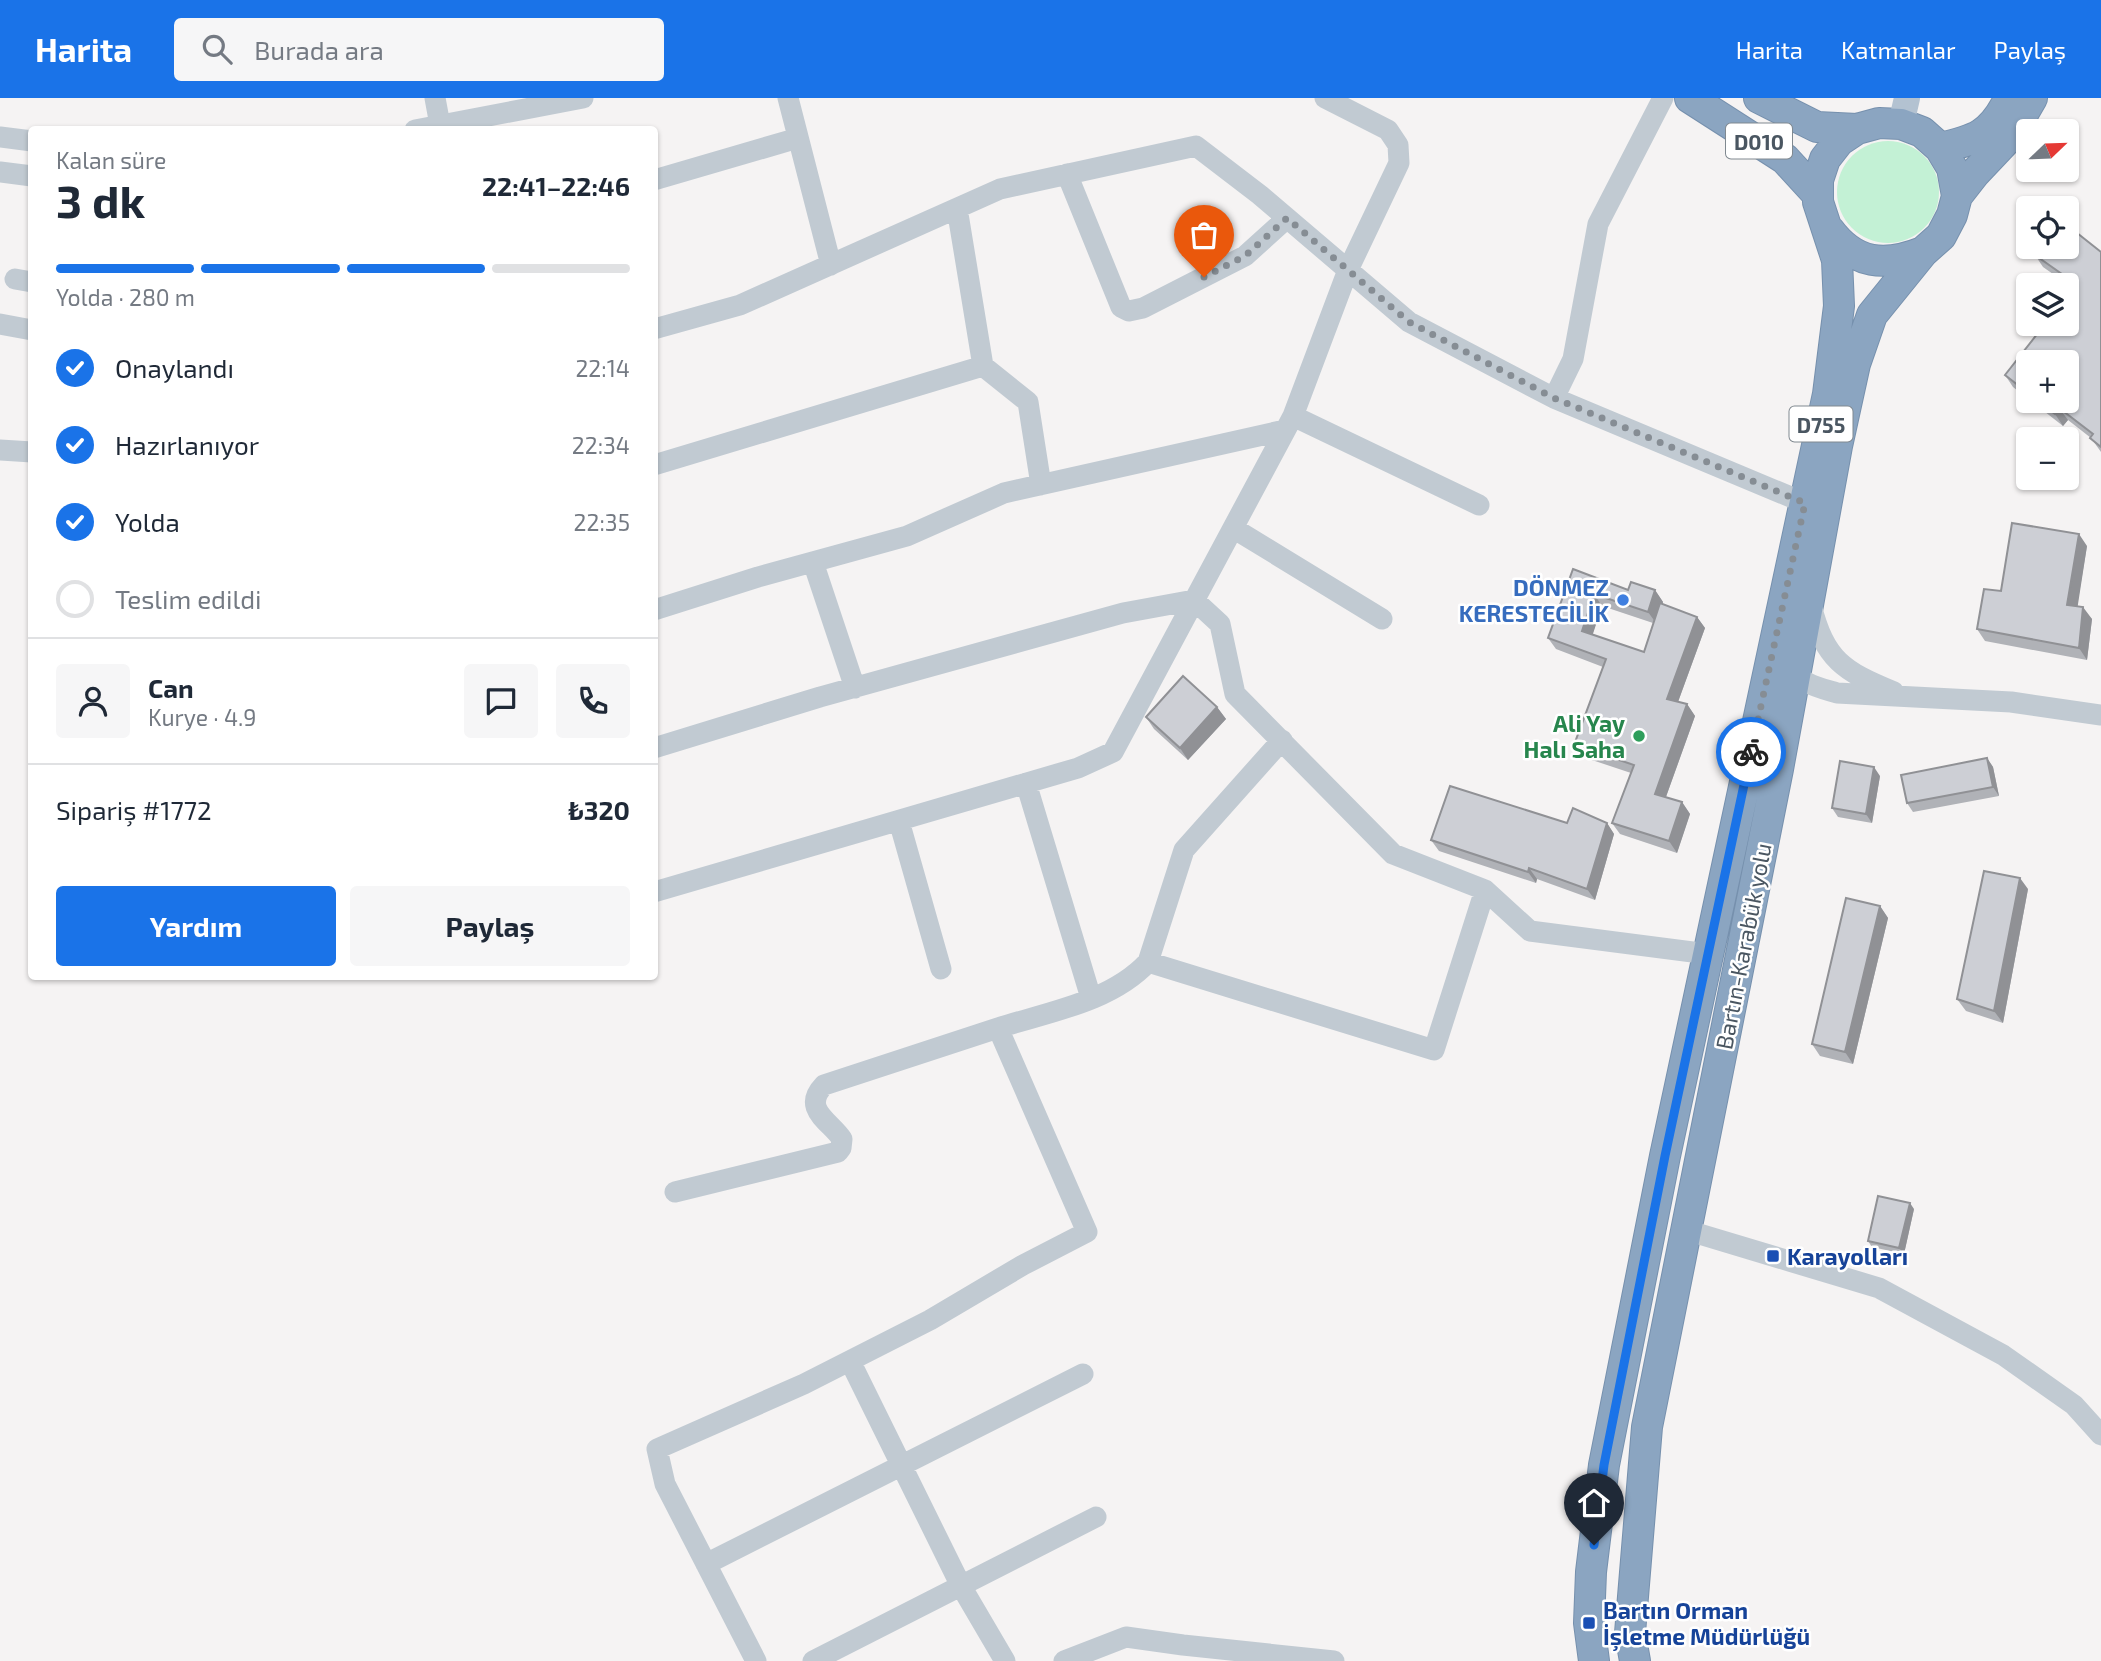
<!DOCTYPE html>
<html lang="tr">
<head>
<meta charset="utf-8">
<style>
	body { margin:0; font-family:"Exo 2",sans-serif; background:#f6f6f7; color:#1f2937; height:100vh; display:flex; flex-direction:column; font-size:26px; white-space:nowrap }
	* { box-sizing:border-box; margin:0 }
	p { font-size:23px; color:#747a83 }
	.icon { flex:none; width:38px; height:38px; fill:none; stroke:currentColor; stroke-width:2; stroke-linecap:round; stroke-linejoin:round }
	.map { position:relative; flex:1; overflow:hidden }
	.drawer { position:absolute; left:28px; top:28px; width:630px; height:854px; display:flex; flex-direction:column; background:#fff; border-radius:7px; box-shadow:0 2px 5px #0004 }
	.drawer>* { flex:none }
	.needle { width:46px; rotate:67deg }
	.tools { position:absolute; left:2016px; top:21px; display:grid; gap:14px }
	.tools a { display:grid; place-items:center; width:63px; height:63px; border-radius:7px; background:#fff; box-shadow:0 2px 5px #0004; font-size:35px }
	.pin { position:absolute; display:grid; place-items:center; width:60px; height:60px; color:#fff; margin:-72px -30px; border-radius:50% 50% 50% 0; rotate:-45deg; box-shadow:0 0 7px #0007 }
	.pin .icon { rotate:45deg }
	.courier { position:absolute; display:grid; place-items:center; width:70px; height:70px; margin:-35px; border:5px solid #1a73e8; border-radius:50%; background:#fff; color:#222; box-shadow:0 2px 9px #0007 }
	.head em { font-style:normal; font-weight:700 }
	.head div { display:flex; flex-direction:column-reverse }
	.head { display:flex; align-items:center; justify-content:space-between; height:119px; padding:0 28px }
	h1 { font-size:46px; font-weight:700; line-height:52px }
	.bar { display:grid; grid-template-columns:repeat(4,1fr); gap:10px 7px; align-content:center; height:84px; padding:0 28px }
	.bar i { height:9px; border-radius:5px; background:#e0e1e3 }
	.bar .active { background:#1a73e8 }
	.bar p { grid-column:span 4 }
	.line { display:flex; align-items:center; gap:18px; padding:0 28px; border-top:2px solid #e0e1e3 }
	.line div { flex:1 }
	.round { display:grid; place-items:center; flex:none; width:74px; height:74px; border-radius:7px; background:#f6f6f7 }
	ol { padding:0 28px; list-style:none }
	li { display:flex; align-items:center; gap:21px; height:77px }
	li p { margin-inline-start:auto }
	li .icon { padding:7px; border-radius:50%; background:#1a73e8; color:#fff; stroke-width:4 }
	li:last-child { color:#747a83 }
	li i { width:38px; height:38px; border:4px solid #e0e1e3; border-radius:50% }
	.button { display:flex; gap:14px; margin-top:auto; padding:14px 28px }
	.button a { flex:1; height:80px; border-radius:7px; background:#1a73e8; color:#fff; font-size:28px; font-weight:700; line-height:80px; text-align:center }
	.button a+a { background:#f6f6f7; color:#1f2937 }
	header { display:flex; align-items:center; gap:42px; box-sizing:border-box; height:98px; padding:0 35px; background:#1a73e8; color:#fff }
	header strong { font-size:33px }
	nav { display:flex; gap:38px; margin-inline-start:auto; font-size:24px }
	.search { width:490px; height:63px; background:#f6f6f7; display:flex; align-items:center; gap:18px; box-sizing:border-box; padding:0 24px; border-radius:7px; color:#747a83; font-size:26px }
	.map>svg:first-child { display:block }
</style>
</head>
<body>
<header>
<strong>Harita</strong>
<div class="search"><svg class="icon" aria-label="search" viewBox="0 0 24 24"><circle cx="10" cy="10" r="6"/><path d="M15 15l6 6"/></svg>Burada ara</div>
<nav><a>Harita</a><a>Katmanlar</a><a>Paylaş</a></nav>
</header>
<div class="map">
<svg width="2101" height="1563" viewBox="0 0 2101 1563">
	<rect width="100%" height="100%" fill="#f5f3f3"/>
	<path fill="#c3f1d5" d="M1837 94a51 51 0 1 1 102 0a51 51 0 1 1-102 0Z"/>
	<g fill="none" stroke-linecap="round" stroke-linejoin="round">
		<g stroke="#7690ad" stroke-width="32">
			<path id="highway" d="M1690 0 1785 61 1818 97
				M1759 0 1817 29 1857 31
				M1940 50C1975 42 1991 37 2008 3
				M1957 98 1975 75 2010 38 2032 0
				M1829 132C1855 167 1885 169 1923 154
				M1594 1563 1589 1525 1591 1474 1604 1367 1665 1058 1828 296 1839 208 1837 162 1818 104V82L1825 61 1839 43 1857 31 1879 25 1901 26 1922 34 1940 50 1952 70 1957 98 1952 117 1941 138 1923 154 1872 217 1855 266 1837 348 1778 671 1647 1329 1630 1535 1635 1563"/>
		</g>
		<path stroke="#c1cad2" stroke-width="21" d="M435 0 440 27
			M788 0 831 167
			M415 32 583 0
			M0 39 32 43
			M0 74 32 78
			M1067 76 1121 209 1129 213 1143 210 1245 158 1287 120
			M654 82 798 40
			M957 110 983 268 1028 304 1041 387
			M15 181 32 184
			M0 226 32 232
			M654 231 740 207 1000 91 1196 48 1260 97 1409 224 1554 300 1573 261 1598 126 1663 0
			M1554 300 1805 405
			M1293 318 1479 407
			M0 352 32 354
			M654 367 983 268
			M1233 430 1382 521
			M813 464 855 590
			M1811 507C1825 562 1843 573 1894 594
			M654 512 758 479 907 438 1004 395 1285 332
			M1790 567C1800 586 1817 589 1837 595L2011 604 2101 617
			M654 650 820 599 1123 515 1194 502 1220 526 1235 596 1393 756 1485 792 1530 833 1708 856
			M1026 685 1091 900
			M899 723 941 871
			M654 794 1078 670 1113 654 1293 318 1348 172 1399 65 1398 47 1388 32 1325 0
			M1148 864 1434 952 1485 792
			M675 1094 838 1054 841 1050 842 1041C830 1023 801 1011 824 987L998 930
			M1686 1132 1879 1190 2003 1257 2074 1307 2101 1337
			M850 1263 961 1488 1005 1563
			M706 1466 1083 1276
			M756 1563 665 1386 657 1351 804 1286 930 1222 1023 1167 1087 1134 998 930C1048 914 1111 904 1148 864L1184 752 1282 642
			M813 1563 1096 1419
			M1064 1563 1126 1539 1183 1547 1334 1563"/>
		<path stroke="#b3c2d1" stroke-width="26" d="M1901 26 1907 0"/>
		<use href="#highway" stroke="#8ba5c1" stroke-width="30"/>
	</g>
	<path fill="#b0b2b7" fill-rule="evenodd" d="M2101 154V354L2091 340 2068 322 2063 328 2031 303H2067L2028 264V301L2013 289 2005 277 2073 190 2043 169 2035 157Z
		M2087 448 2077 508 2092 521 2087 562 1985 543 1977 531 2001 493Z
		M1573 471 1628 492H1655L1663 504 1662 506 1697 519 1705 530 1678 604 1687 606 1695 618 1666 699 1682 704 1690 716 1677 755 1620 736 1612 725 1631 675 1583 659 1574 647 1603 569 1556 551 1548 540ZM1602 508 1653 525 1644 554 1592 537Z
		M1217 609 1226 621 1188 662 1154 631 1146 619Z
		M1987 660 1993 669 1999 698 1913 714 1907 705Z
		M1880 678 1872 725 1838 719 1832 710Z
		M1567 725H1607L1614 736 1595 802 1537 781 1536 785 1439 753 1431 742Z
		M2028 791 2003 925 1966 913 1957 901Z
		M1880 808 1888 820 1853 966 1820 958 1812 946Z
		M1914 1111 1904 1156 1872 1149 1868 1143Z"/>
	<path fill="#909195" d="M2059 310 2068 322 2063 328 2055 316Z
		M2079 436 2087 448 2076 519 2067 507Z
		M1655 492 1663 504 1656 525 1648 514Z
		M1594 496 1602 508 1590 545 1582 533Z
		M2083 509 2092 521 2087 562 2079 550Z
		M1697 519 1705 530 1675 612 1667 601Z
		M1687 606 1695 618 1663 707 1655 696Z
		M1217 609 1226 621 1188 662 1180 650Z
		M1987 660 1993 669 1999 698 1993 689Z
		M1874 669 1880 678 1872 725 1866 716Z
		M1682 704 1690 716 1677 755 1669 743Z
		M1607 725 1614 736 1595 802 1587 791Z
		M1529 770 1537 781 1536 785 1528 774Z
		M2020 780 2028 791 2003 925 1994 913Z
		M1880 808 1888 820 1853 966 1845 954Z
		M1910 1105 1914 1111 1904 1156 1899 1150Z"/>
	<path fill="#cdcfd5" stroke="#909195" stroke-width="2" d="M2067 127 2101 154V349L2090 340 2093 336 2059 310 2055 316 2038 303H2067V264H2028V295L2005 277 2045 226H2067V198L2076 186 2035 157 2042 149H2067Z
		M2012 425 2079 436 2067 507 2083 509 2079 550 1977 531 1984 491 2001 493Z
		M1573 471 1628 492 1631 484 1655 492 1648 514 1594 496 1582 533 1644 554 1660 505 1697 519 1667 601 1687 606 1655 696 1682 704 1669 743 1612 725 1634 667 1574 647 1606 561 1548 540Z
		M1183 578 1217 609 1180 650 1146 619Z
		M1987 660 1993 689 1907 705 1901 677Z
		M1840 663 1874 669 1866 716 1832 710Z
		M1450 688 1567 725 1573 710 1607 725 1587 791 1529 770 1528 774 1431 742Z
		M1984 773 2020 780 1994 913 1957 901Z
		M1846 800 1880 808 1845 954 1812 946Z
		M1878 1098 1910 1105 1899 1150 1868 1143Z"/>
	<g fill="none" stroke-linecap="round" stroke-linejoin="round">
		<path stroke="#868d94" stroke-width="7" stroke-dasharray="0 12.6" d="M1204 179 1245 158 1287 120 1409 224 1554 300 1805 405 1751 654"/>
		<path stroke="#1a73e8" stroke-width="9" d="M1594 1447 1604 1367 1665 1058 1751 654"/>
	</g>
	<circle fill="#3f7fe0" stroke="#fff" stroke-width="2.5" cx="1623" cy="502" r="7"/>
	<circle fill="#2e9e5b" stroke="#fff" stroke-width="2.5" cx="1639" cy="638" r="7"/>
	<g fill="#1a4fb4" stroke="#fff" stroke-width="2.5">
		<rect x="1766" y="1151" width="14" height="14" rx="3.5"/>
		<rect x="1582" y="1518" width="14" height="14" rx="3.5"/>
	</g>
	<g text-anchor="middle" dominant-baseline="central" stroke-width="5" stroke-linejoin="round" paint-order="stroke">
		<g fill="#fff" stroke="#808990" stroke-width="2">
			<rect x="1726" y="25.5" width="66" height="35" rx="5"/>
			<rect x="1789.5" y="308.5" width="63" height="35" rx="5"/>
		</g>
		<g font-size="21" font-weight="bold" fill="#4a5661">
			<text x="1759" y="43">D010</text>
			<text x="1821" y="326">D755</text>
		</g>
		<g font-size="23" font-weight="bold" fill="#366cbe" stroke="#fff" text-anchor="end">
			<text x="1609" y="489">DÖNMEZ<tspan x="1609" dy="26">KERESTECİLİK</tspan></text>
		</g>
		<g font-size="23" font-weight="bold" fill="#27864d" stroke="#fff" text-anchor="end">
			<text x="1625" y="625">Ali Yay<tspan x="1625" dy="26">Halı Saha</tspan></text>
		</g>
		<g font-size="23" fill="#4a5661" stroke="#fff">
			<text transform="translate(1743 848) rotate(-79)">Bartın-Karabük yolu</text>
		</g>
		<g font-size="23" font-weight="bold" fill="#164399" stroke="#fff" text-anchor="start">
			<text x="1787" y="1158">Karayolları</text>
			<text x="1603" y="1512">Bartın Orman<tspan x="1603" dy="26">İşletme Müdürlüğü</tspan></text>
		</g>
	</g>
</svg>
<div class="tools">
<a><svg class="needle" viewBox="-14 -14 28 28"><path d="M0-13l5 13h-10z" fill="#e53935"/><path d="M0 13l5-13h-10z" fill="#747a83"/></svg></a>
<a><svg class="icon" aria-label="locate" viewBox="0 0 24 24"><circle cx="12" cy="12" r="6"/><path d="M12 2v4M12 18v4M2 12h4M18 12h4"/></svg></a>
<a><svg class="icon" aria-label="layers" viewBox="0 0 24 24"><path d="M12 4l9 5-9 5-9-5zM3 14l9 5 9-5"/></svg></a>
<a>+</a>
<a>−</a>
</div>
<div class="pin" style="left:1204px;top:179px;background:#ea580c"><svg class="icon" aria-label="bag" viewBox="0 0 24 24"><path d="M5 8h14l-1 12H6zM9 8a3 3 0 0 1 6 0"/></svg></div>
<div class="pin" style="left:1594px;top:1447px;background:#1f2937"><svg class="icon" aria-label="home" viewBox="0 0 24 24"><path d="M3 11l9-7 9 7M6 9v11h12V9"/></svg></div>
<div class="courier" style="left:1751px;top:654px"><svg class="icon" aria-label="bike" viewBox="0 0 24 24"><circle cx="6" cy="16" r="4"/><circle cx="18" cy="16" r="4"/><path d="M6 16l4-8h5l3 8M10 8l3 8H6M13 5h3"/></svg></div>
<section class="drawer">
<div class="head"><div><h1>3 dk</h1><p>Kalan süre</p></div><em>22:41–22:46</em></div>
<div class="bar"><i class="active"></i><i class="active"></i><i class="active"></i><i></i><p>Yolda · 280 m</p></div>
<ol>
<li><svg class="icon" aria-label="check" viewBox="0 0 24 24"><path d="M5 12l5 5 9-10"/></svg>Onaylandı<p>22:14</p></li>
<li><svg class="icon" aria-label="check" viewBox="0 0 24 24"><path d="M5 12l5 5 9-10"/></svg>Hazırlanıyor<p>22:34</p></li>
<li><svg class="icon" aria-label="check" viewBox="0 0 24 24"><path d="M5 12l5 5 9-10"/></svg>Yolda<p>22:35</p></li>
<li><i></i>Teslim edildi</li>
</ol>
<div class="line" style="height:126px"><a class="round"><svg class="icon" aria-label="person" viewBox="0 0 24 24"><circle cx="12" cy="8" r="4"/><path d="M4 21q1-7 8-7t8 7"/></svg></a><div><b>Can</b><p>Kurye · 4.9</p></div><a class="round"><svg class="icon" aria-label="chat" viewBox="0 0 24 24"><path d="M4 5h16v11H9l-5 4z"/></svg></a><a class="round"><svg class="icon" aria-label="phone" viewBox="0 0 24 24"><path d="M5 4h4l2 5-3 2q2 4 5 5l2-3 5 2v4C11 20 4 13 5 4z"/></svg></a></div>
<div class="line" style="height:91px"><div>Sipariş #1772</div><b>₺320</b></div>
<div class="button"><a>Yardım</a><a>Paylaş</a></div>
</section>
</div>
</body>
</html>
